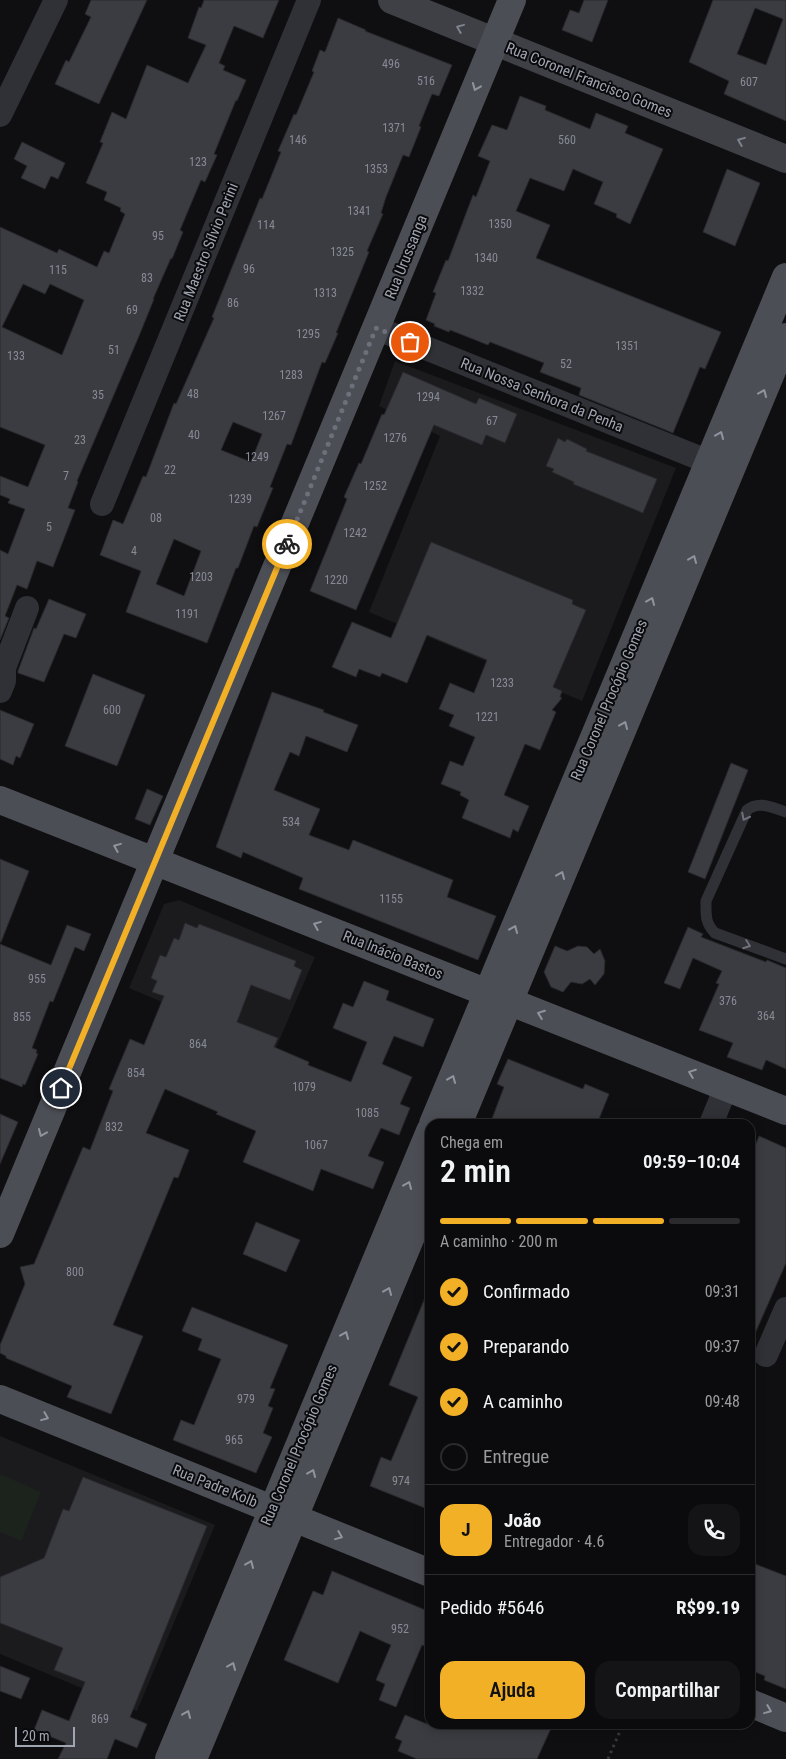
<!DOCTYPE html>
<html lang="pt">
<head>
<meta charset="utf-8">
<style>
	body { margin:0; font-family:"Roboto Condensed",sans-serif; background:#141416; color:#f1f3f6; height:100vh; display:flex; flex-direction:column; font-size:19px; white-space:nowrap }
	* { box-sizing:border-box; margin:0 }
	p { font-size:16px; color:#9a9b9d }
	.icon { flex:none; width:28px; height:28px; fill:none; stroke:currentColor; stroke-width:2; stroke-linecap:round; stroke-linejoin:round }
	.map { position:relative; flex:1; overflow:hidden }
	.details { position:absolute; left:425px; top:1119px; width:330px; height:610px; display:flex; flex-direction:column; background:#0b0b0d; border-radius:15px; box-shadow:0 2px 12px #0003,0 0 0 1px #2b2b2e }
	.details>* { flex:none }
	.scale { position:absolute; left:15px; bottom:12px; width:60px; box-sizing:border-box; padding-left:5px; border:2px solid #a0a5b2; border-top:0; font-size:14px; line-height:18px; white-space:nowrap; color:#a0a5b2; -webkit-text-stroke:4px #0a0a0c; paint-order:stroke }
	.pin { position:absolute; display:grid; place-items:center; width:42px; height:42px; color:#fff; margin:-21px; border:2px solid #fff; border-radius:50%; box-shadow:0 1px 5px #0007 }
	.courier { position:absolute; display:grid; place-items:center; width:50px; height:50px; margin:-25px; border:4px solid #f2b026; border-radius:50%; background:#fff; color:#222; box-shadow:0 1px 6px #0007 }
	.head em { font-style:normal; font-weight:600 }
	.head div { display:flex; flex-direction:column-reverse }
	.head { display:flex; align-items:center; justify-content:space-between; height:85px; padding:0 15px }
	h1 { font-size:32px; font-weight:600; line-height:38px }
	.bar { display:grid; grid-template-columns:repeat(4,1fr); gap:8px 5px; align-content:center; height:60px; padding:0 15px }
	.bar i { height:6px; border-radius:4px; background:#2b2b2e }
	.bar .selected { background:#f2b026 }
	.bar p { grid-column:span 4 }
	.line { display:flex; align-items:center; gap:12px; padding:0 15px; border-top:1px solid #2b2b2e }
	.line div { flex:1 }
	.round { display:grid; place-items:center; flex:none; width:52px; height:52px; border-radius:15px; background:#141416 }
	ol { padding:0 15px; list-style:none }
	li { display:flex; align-items:center; gap:15px; height:55px }
	li p { margin-inline-start:auto }
	li .icon { padding:5px; border-radius:50%; background:#f2b026; color:#111; stroke-width:4 }
	li:last-child { color:#9a9b9d }
	li i { width:28px; height:28px; border:2px solid #2b2b2e; border-radius:50% }
	.action { display:flex; gap:10px; margin-top:auto; padding:10px 15px }
	.action a { flex:1; height:58px; border-radius:15px; background:#f2b026; color:#111; font-size:20px; font-weight:600; line-height:58px; text-align:center }
	.action a+a { background:#141416; color:#f1f3f6 }
	.map>svg:first-child { display:block }
</style>
</head>
<body>
<div class="map">
<svg width="786" height="1759" viewBox="0 0 786 1759">
	<rect width="100%" height="100%" fill="#0f0f11"/>
	<path fill="#1b1b1e" d="M395 361 676 468 582 701 369 612 440 436 379 406Z
		M179 900 315 957 275 1050 129 988 164 904Z
		M0 1436 215 1525 137 1711 0 1654Z"/>
	<path fill="#1c231d" d="M0 1474 41 1492 21 1541 0 1532Z"/>
	<path fill="#3b3c41" stroke="#29292d" fill-rule="evenodd" d="M91 0H147L99 104 55 84 66 60 69 62 91 17 85 14Z
		M204 0H279L263 38 234 26 219 63 225 66 223 70 246 80 237 101 236 100 214 154 217 155 205 182 201 180 180 230 183 232 172 259 171 258 153 299H154L139 336 77 481 78 482 68 508 75 510 53 567 37 561 27 589 17 585 5 616 9 618 0 640V550L8 554 25 509 8 503 10 499 0 495V476L28 487 45 445 0 427V227L57 253 59 249 97 267 104 251 109 253 125 214 120 211 121 208 104 200 107 192 86 183 103 143 100 142 112 112 126 119 147 65 188 83 206 45 188 38 199 7 201 8ZM23 284 45 294 50 284 84 300 62 355 2 327Z
		M584 0H608L592 42 562 30 570 10 579 13Z
		M713 0H786V121L724 94 729 81 689 62ZM755 8 783 19 766 65 737 54Z
		M338 18 366 30 365 31 452 65 439 96 432 94 419 126 421 127 409 157 403 155 386 197 381 213 383 214 367 251 369 252 336 333H338L325 363 322 362 291 445 287 444 270 487 273 488 257 527 254 526 238 568H236L207 643 126 612 141 571 100 555 113 520 123 524 143 476 146 477 174 403 176 404 214 318 212 317 260 198 262 199 281 152 278 151 294 114 296 115 314 72 312 71 320 50 325 52ZM233 422 262 434 251 462 221 450ZM174 539 201 551 184 596 156 584Z
		M520 96 546 106 545 110 590 129 596 113 628 126 625 133 663 149 630 224 616 217 617 214 594 204 603 182 573 169 564 191 530 178 516 211 550 225 536 258 721 332 705 369 700 367 673 433 579 395 581 388 540 372 544 363 490 342 488 345 450 330 449 332 434 326 435 324 426 320 436 293 433 292 446 260 448 261 473 195 476 197 490 161 478 156 492 125 507 130Z
		M22 142 65 163 58 179 51 176 45 189 21 178 27 166 14 159Z
		M727 169 760 183 735 246 703 232Z
		M403 372 476 404 479 398 517 414 505 443 486 435 482 445 434 425 356 610 310 591 347 499 344 497 359 463 361 464 382 414 384 415Z
		M558 438 565 442 567 439 587 449 586 451 657 479 643 513 573 484 574 482 552 472 554 469 546 466Z
		M431 542 573 600 572 604 586 610 553 687 562 691 560 697 562 698 552 710 556 712 540 750 525 744 504 795 529 806 518 832 513 829 510 838 462 818 469 800 460 795 461 792 441 784 450 761 463 766 475 737 449 726 454 715 439 709 450 683 474 693 487 660 427 635 407 683 382 673 380 677 359 669 356 677 332 667 352 622 391 638Z
		M49 599 86 614 76 638 64 634 44 682 18 673V671L34 628 36 629Z
		M93 674 145 695 117 766 65 746Z
		M272 692 324 710 323 712 358 725 347 752 306 736 299 756 290 752 274 790 320 809 309 835 349 850 353 840 453 880 447 897 496 916 478 960 299 889 303 878 243 852 241 858 216 847Z
		M0 710 34 724 20 758 16 756 13 765 0 759Z
		M731 763 748 770 705 879 688 872Z
		M147 789 163 796 150 825 135 819Z
		M0 859 29 871 1 942H0Z
		M185 923 197 928 199 924 296 961 294 966 302 970 290 1000 251 985 237 1022 278 1038 274 1047 309 1062 308 1065 351 1082 367 1042 333 1028 343 1003 353 1007 364 981 389 991 386 1000 434 1019 423 1047 394 1036 382 1064 412 1077 400 1104 410 1108 399 1135 381 1128 368 1156 384 1162 373 1189 321 1169 313 1191 243 1162 256 1131 216 1114 218 1112 165 1089 146 1133 189 1150 178 1178 174 1177 113 1325 143 1336 111 1414 67 1397 72 1386 6 1358V1356L0 1353V1345L25 1284 20 1267 34 1264 83 1147 90 1150 113 1091 109 1089 130 1039 144 1045 164 996 152 992 157 981 151 978 160 955 166 957 174 938 179 940Z
		M67 925 91 934 84 951 75 947 53 1002 50 1001 32 1048 37 1050 36 1053 38 1054 25 1085 23 1084 22 1087 0 1078V944L51 965Z
		M688 927 703 934 701 937 766 962 767 960 786 968V1069L766 1060 762 1070 727 1057 733 1043 699 1030 719 984 716 983 722 971 693 958 680 989 664 983Z
		M555 946 567 951 578 946 587 947 594 954 600 949 605 961 604 974 595 985 590 979 582 984 571 982 563 992 551 987 544 972Z
		M508 1059 583 1089 585 1084 609 1094 597 1124H490L504 1087 497 1084Z
		M0 1114 18 1122 0 1164Z
		M759 1136 786 1148V1263L750 1345V1239L756 1226 750 1223V1159Z
		M256 1222 300 1240 286 1272 243 1254Z
		M429 1288H430V1510L370 1486 381 1457 391 1461 418 1397 389 1385Z
		M192 1307 288 1345 270 1388 275 1389 268 1406 273 1408 263 1433 272 1437 256 1473 173 1440 181 1420 194 1425 221 1359 198 1350 202 1339 182 1331Z
		M83 1477 207 1526 130 1717 147 1724 137 1748 115 1739 107 1759H58L66 1743 34 1730 42 1710 69 1721 85 1682 54 1670 63 1648 0 1623V1577L44 1558 63 1509 69 1511Z
		M750 1562 786 1576V1689L764 1680 765 1676 750 1670Z
		M332 1571 430 1612V1648L422 1645 396 1707 379 1700 385 1684 376 1680 391 1645 360 1631 338 1683 284 1660 313 1591 323 1595Z
		M0 1666 30 1678 21 1699 0 1691Z
		M405 1715 427 1724H553L537 1759H417L398 1751 402 1741 395 1738Z"/>
	<g fill="none" stroke-linecap="round" stroke-linejoin="round">
		<path stroke="#36383d" stroke-width="3" stroke-dasharray="2.5 4" stroke-linecap="butt" d="M608 1759 623 1724"/>
		<path stroke="#303136" stroke-width="11" d="M786 812C773 808 759 800 747 810L706 901C706 915 705 923 715 933L786 959"/>
		<path stroke="#303136" stroke-width="24" d="M0 115 56 0
			M376 328 709 462
			M102 504 309 0
			M0 691 4 681V668L27 608
			M711 1124 726 1087
			M766 1355 786 1309"/>
		<path stroke="#3e4046" stroke-width="28" d="M392 0 786 159"/>
		<path stroke="#4c4e55" stroke-width="28" d="M0 800 786 1111
			M433 1124 786 277
			M458 1124 786 337
			M0 1234 512 0
			M0 1399 430 1573
			M750 1703 786 1718
			M169 1759 430 1131
			M193 1759 430 1191"/>
	</g>
	<defs><path id="oneway-chevron" d="M-2-3.5L2.5 0L-2 3.5" fill="none" stroke-width="1.6" stroke-linecap="round" stroke-linejoin="round" transform="scale(1.25)"/></defs>
	<g stroke="#7e828c">
		<use href="#oneway-chevron" transform="translate(460 28) rotate(-158)"/>
		<use href="#oneway-chevron" transform="translate(741 141) rotate(-158)"/>
	</g>
	<g stroke="#8f949f">
		<use href="#oneway-chevron" transform="translate(476 87) rotate(112)"/>
		<use href="#oneway-chevron" transform="translate(763 393) rotate(-67)"/>
		<use href="#oneway-chevron" transform="translate(720 435) rotate(-67)"/>
		<use href="#oneway-chevron" transform="translate(693 559) rotate(-67)"/>
		<use href="#oneway-chevron" transform="translate(651 601) rotate(-67)"/>
		<use href="#oneway-chevron" transform="translate(624 725) rotate(-67)"/>
		<use href="#oneway-chevron" transform="translate(117 847) rotate(-158)"/>
		<use href="#oneway-chevron" transform="translate(561 875) rotate(-67)"/>
		<use href="#oneway-chevron" transform="translate(317 925) rotate(-158)"/>
		<use href="#oneway-chevron" transform="translate(514 929) rotate(-67)"/>
		<use href="#oneway-chevron" transform="translate(541 1014) rotate(-159)"/>
		<use href="#oneway-chevron" transform="translate(692 1073) rotate(-159)"/>
		<use href="#oneway-chevron" transform="translate(452 1079) rotate(-67)"/>
		<use href="#oneway-chevron" transform="translate(42 1133) rotate(113)"/>
		<use href="#oneway-chevron" transform="translate(408 1185) rotate(-67)"/>
		<use href="#oneway-chevron" transform="translate(388 1291) rotate(-67)"/>
		<use href="#oneway-chevron" transform="translate(345 1335) rotate(-67)"/>
		<use href="#oneway-chevron" transform="translate(45 1417) rotate(22)"/>
		<use href="#oneway-chevron" transform="translate(312 1473) rotate(-67)"/>
		<use href="#oneway-chevron" transform="translate(339 1536) rotate(22)"/>
		<use href="#oneway-chevron" transform="translate(250 1564) rotate(-67)"/>
		<use href="#oneway-chevron" transform="translate(232 1666) rotate(-67)"/>
		<use href="#oneway-chevron" transform="translate(768 1710) rotate(22)"/>
		<use href="#oneway-chevron" transform="translate(187 1714) rotate(-67)"/>
	</g>
	<g stroke="#6e717a">
		<use href="#oneway-chevron" transform="translate(745 817) rotate(117)"/>
		<use href="#oneway-chevron" transform="translate(747 945) rotate(20)"/>
	</g>
	<g fill="none" stroke-linecap="round" stroke-linejoin="round">
		<path stroke="#6d707a" stroke-width="5" stroke-dasharray="0 9" d="M287 544 376 328 410 342"/>
		<path stroke="#f2b026" stroke-width="6" d="M61 1088 287 544"/>
	</g>
	<g text-anchor="middle" dominant-baseline="central" stroke-width="4" stroke-linejoin="round" paint-order="stroke">
		<g font-size="12" fill="#878b96">
			<text x="391" y="64">496</text>
			<text x="426" y="81">516</text>
			<text x="749" y="82">607</text>
			<text x="394" y="128">1371</text>
			<text x="298" y="140">146</text>
			<text x="567" y="140">560</text>
			<text x="198" y="162">123</text>
			<text x="376" y="169">1353</text>
			<text x="359" y="211">1341</text>
			<text x="500" y="224">1350</text>
			<text x="266" y="225">114</text>
			<text x="158" y="236">95</text>
			<text x="342" y="252">1325</text>
			<text x="486" y="258">1340</text>
			<text x="249" y="269">96</text>
			<text x="58" y="270">115</text>
			<text x="147" y="278">83</text>
			<text x="472" y="291">1332</text>
			<text x="325" y="293">1313</text>
			<text x="233" y="303">86</text>
			<text x="132" y="310">69</text>
			<text x="308" y="334">1295</text>
			<text x="627" y="346">1351</text>
			<text x="114" y="350">51</text>
			<text x="16" y="356">133</text>
			<text x="566" y="364">52</text>
			<text x="291" y="375">1283</text>
			<text x="193" y="394">48</text>
			<text x="98" y="395">35</text>
			<text x="428" y="397">1294</text>
			<text x="274" y="416">1267</text>
			<text x="492" y="421">67</text>
			<text x="194" y="435">40</text>
			<text x="395" y="438">1276</text>
			<text x="80" y="440">23</text>
			<text x="257" y="457">1249</text>
			<text x="170" y="470">22</text>
			<text x="66" y="476">7</text>
			<text x="375" y="486">1252</text>
			<text x="240" y="499">1239</text>
			<text x="156" y="518">08</text>
			<text x="49" y="527">5</text>
			<text x="355" y="533">1242</text>
			<text x="134" y="551">4</text>
			<text x="201" y="577">1203</text>
			<text x="336" y="580">1220</text>
			<text x="187" y="614">1191</text>
			<text x="502" y="683">1233</text>
			<text x="112" y="710">600</text>
			<text x="487" y="717">1221</text>
			<text x="291" y="822">534</text>
			<text x="391" y="899">1155</text>
			<text x="37" y="979">955</text>
			<text x="728" y="1001">376</text>
			<text x="766" y="1016">364</text>
			<text x="22" y="1017">855</text>
			<text x="198" y="1044">864</text>
			<text x="136" y="1073">854</text>
			<text x="304" y="1087">1079</text>
			<text x="367" y="1113">1085</text>
			<text x="114" y="1127">832</text>
			<text x="316" y="1145">1067</text>
			<text x="75" y="1272">800</text>
			<text x="246" y="1399">979</text>
			<text x="234" y="1440">965</text>
			<text x="401" y="1481">974</text>
			<text x="400" y="1629">952</text>
			<text x="100" y="1719">869</text>
		</g>
		<g font-size="15" fill="#a0a5b2" stroke="#0a0a0c">
			<text transform="translate(589 80) rotate(22)">Rua Coronel Francisco Gomes</text>
			<text transform="translate(206 252) rotate(-68)">Rua Maestro Sílvio Perini</text>
			<text transform="translate(406 257) rotate(-68)">Rua Urussanga</text>
			<text transform="translate(542 395) rotate(22)">Rua Nossa Senhora da Penha</text>
			<text transform="translate(609 700) rotate(-67)">Rua Coronel Procópio Gomes</text>
			<text transform="translate(393 955) rotate(22)">Rua Inácio Bastos</text>
			<text transform="translate(299 1445) rotate(-67)">Rua Coronel Procópio Gomes</text>
			<text transform="translate(215 1486) rotate(22)">Rua Padre Kolb</text>
		</g>
	</g>
</svg>
<div class="scale">20 m</div>
<div class="pin" style="left:410px;top:342px;background:#ea580c"><svg class="icon" aria-label="bag" viewBox="0 0 24 24"><path d="M5 8h14l-1 12H6zM9 8a3 3 0 0 1 6 0"/></svg></div>
<div class="pin" style="left:61px;top:1088px;background:#1f2937"><svg class="icon" aria-label="home" viewBox="0 0 24 24"><path d="M3 11l9-7 9 7M6 9v11h12V9"/></svg></div>
<div class="courier" style="left:287px;top:544px"><svg class="icon" aria-label="bike" viewBox="0 0 24 24"><circle cx="6" cy="16" r="4"/><circle cx="18" cy="16" r="4"/><path d="M6 16l4-8h5l3 8M10 8l3 8H6M13 5h3"/></svg></div>
<section class="details">
<div class="head"><div><h1>2 min</h1><p>Chega em</p></div><em>09:59–10:04</em></div>
<div class="bar"><i class="selected"></i><i class="selected"></i><i class="selected"></i><i></i><p>A caminho · 200 m</p></div>
<ol>
<li><svg class="icon" aria-label="check" viewBox="0 0 24 24"><path d="M5 12l5 5 9-10"/></svg>Confirmado<p>09:31</p></li>
<li><svg class="icon" aria-label="check" viewBox="0 0 24 24"><path d="M5 12l5 5 9-10"/></svg>Preparando<p>09:37</p></li>
<li><svg class="icon" aria-label="check" viewBox="0 0 24 24"><path d="M5 12l5 5 9-10"/></svg>A caminho<p>09:48</p></li>
<li><i></i>Entregue</li>
</ol>
<div class="line" style="height:90px"><b class="round" style="background:#f2b026;color:#111">J</b><div><b>João</b><p>Entregador · 4.6</p></div><a class="round"><svg class="icon" aria-label="phone" viewBox="0 0 24 24"><path d="M5 4h4l2 5-3 2q2 4 5 5l2-3 5 2v4C11 20 4 13 5 4z"/></svg></a></div>
<div class="line" style="height:65px"><div>Pedido #5646</div><b>R$99.19</b></div>
<div class="action"><a>Ajuda</a><a>Compartilhar</a></div>
</section>
</div>
</body>
</html>
